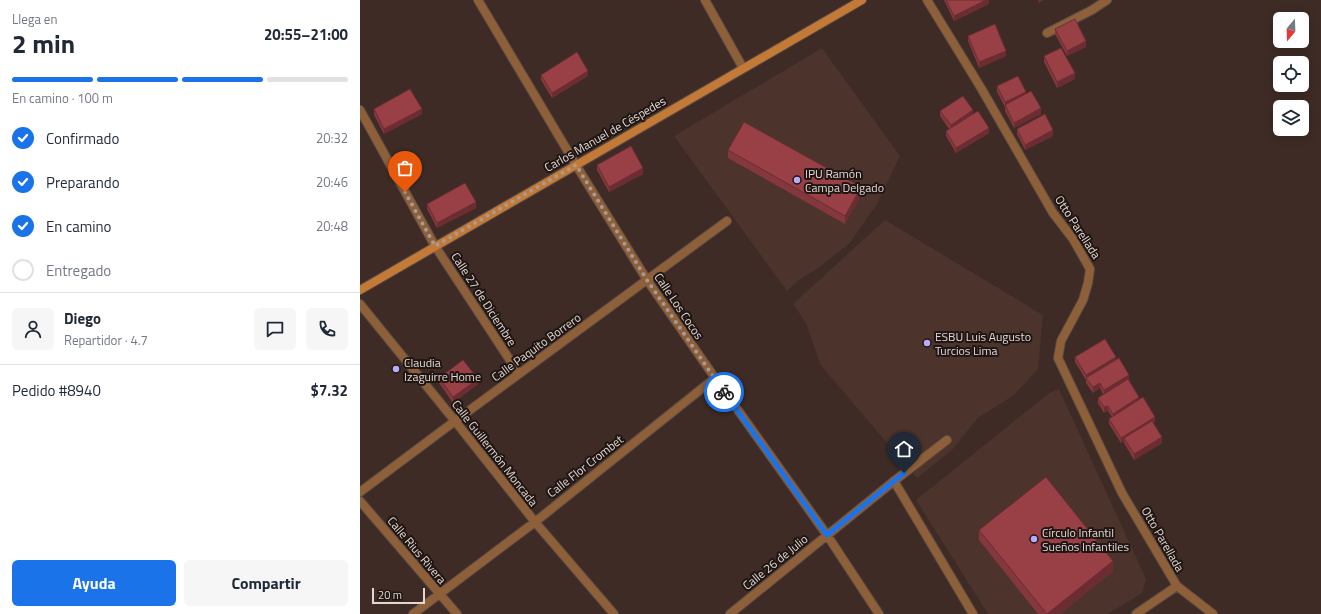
<!DOCTYPE html>
<html lang="es">
<head>
<meta charset="utf-8">
<style>
	body { margin:0; font-family:"Titillium Web",sans-serif; background:#f6f6f7; color:#1f2937; height:100vh; display:flex; flex-direction:column; font-size:15px; white-space:nowrap }
	* { box-sizing:border-box; margin:0 }
	p { font-size:13px; color:#747a83 }
	.icon { flex:none; width:22px; height:22px; fill:none; stroke:currentColor; stroke-width:2; stroke-linecap:round; stroke-linejoin:round }
	.map { position:relative; flex:1; overflow:hidden }
	.panel { display:flex; flex-direction:column; background:#fff; width:360px }
	.panel>* { flex:none }
	.needle { width:26px; rotate:199deg }
	.tools { position:absolute; left:913px; top:12px; display:grid; gap:8px }
	.tools a { display:grid; place-items:center; width:36px; height:36px; border-radius:6px; background:#fff; box-shadow:0 2px 10px #0003; font-size:20px }
	.scale { position:absolute; left:12px; bottom:10px; width:53px; box-sizing:border-box; padding-left:4px; border:2px solid #e3d6d2; border-top:0; font-size:11px; line-height:14px; white-space:nowrap; color:#e3d6d2; -webkit-text-stroke:3px #1f1613; paint-order:stroke }
	.pin { position:absolute; display:grid; place-items:center; width:34px; height:34px; color:#fff; margin:-41px -17px; border-radius:50% 50% 50% 0; rotate:-45deg; box-shadow:0 0 4px #0007 }
	.pin .icon { rotate:45deg }
	.courier { position:absolute; display:grid; place-items:center; width:40px; height:40px; margin:-20px; border:3px solid #1a73e8; border-radius:50%; background:#fff; color:#222; box-shadow:0 1px 5px #0007 }
	.head em { font-style:normal; font-weight:700 }
	.head div { display:flex; flex-direction:column-reverse }
	.head { display:flex; align-items:center; justify-content:space-between; height:68px; padding:0 12px }
	h1 { font-size:26px; font-weight:700; line-height:30px }
	.bar { display:grid; grid-template-columns:repeat(4,1fr); gap:6px 4px; align-content:center; height:48px; padding:0 12px }
	.bar i { height:5px; border-radius:3px; background:#e0e1e3 }
	.bar .selected { background:#1a73e8 }
	.bar p { grid-column:span 4 }
	.line { display:flex; align-items:center; gap:10px; padding:0 12px; border-top:1px solid #e0e1e3 }
	.line div { flex:1 }
	.round { display:grid; place-items:center; flex:none; width:42px; height:42px; border-radius:6px; background:#f6f6f7 }
	ol { padding:0 12px; list-style:none }
	li { display:flex; align-items:center; gap:12px; height:44px }
	li p { margin-inline-start:auto }
	li .icon { padding:4px; border-radius:50%; background:#1a73e8; color:#fff; stroke-width:4 }
	li:last-child { color:#747a83 }
	li i { width:22px; height:22px; border:2px solid #e0e1e3; border-radius:50% }
	.action { display:flex; gap:8px; margin-top:auto; padding:8px 12px }
	.action a { flex:1; height:46px; border-radius:6px; background:#1a73e8; color:#fff; font-size:16px; font-weight:700; line-height:46px; text-align:center }
	.action a+a { background:#f6f6f7; color:#1f2937 }
	main { display:flex; flex:1; min-height:0 }
	.map>svg:first-child { display:block }
</style>
</head>
<body>
<main>
<section class="panel">
<div class="head"><div><h1>2 min</h1><p>Llega en</p></div><em>20:55–21:00</em></div>
<div class="bar"><i class="selected"></i><i class="selected"></i><i class="selected"></i><i></i><p>En camino · 100 m</p></div>
<ol>
<li><svg class="icon" aria-label="check" viewBox="0 0 24 24"><path d="M5 12l5 5 9-10"/></svg>Confirmado<p>20:32</p></li>
<li><svg class="icon" aria-label="check" viewBox="0 0 24 24"><path d="M5 12l5 5 9-10"/></svg>Preparando<p>20:46</p></li>
<li><svg class="icon" aria-label="check" viewBox="0 0 24 24"><path d="M5 12l5 5 9-10"/></svg>En camino<p>20:48</p></li>
<li><i></i>Entregado</li>
</ol>
<div class="line" style="height:72px"><a class="round"><svg class="icon" aria-label="person" viewBox="0 0 24 24"><circle cx="12" cy="8" r="4"/><path d="M4 21q1-7 8-7t8 7"/></svg></a><div><b>Diego</b><p>Repartidor · 4.7</p></div><a class="round"><svg class="icon" aria-label="chat" viewBox="0 0 24 24"><path d="M4 5h16v11H9l-5 4z"/></svg></a><a class="round"><svg class="icon" aria-label="phone" viewBox="0 0 24 24"><path d="M5 4h4l2 5-3 2q2 4 5 5l2-3 5 2v4C11 20 4 13 5 4z"/></svg></a></div>
<div class="line" style="height:52px"><div>Pedido #8940</div><b>$7.32</b></div>
<div class="action"><a>Ayuda</a><a>Compartir</a></div>
</section>
<div class="map">
<svg width="961" height="614" viewBox="0 0 961 614">
	<rect width="100%" height="100%" fill="#3e2b25"/>
	<path fill="#4c332b" d="M462 48 540 156 517 204 489 244 454 271 440 279 427 291 314 136Z
		M525 220 683 315 678 369 654 395 618 418 592 450 557 478 476 383 460 364 446 323 433 304Z
		M699 389 786 579 782 593 748 614H628L556 500 688 394Z"/>
	<g fill="none" stroke-linecap="round" stroke-linejoin="round">
		<g stroke="#5c4a44" stroke-width="10">
			<path id="lane" d="M687 33 732 10 747 0
				M534 481 613 614"/>
		</g>
		<g stroke="#5c4a44" stroke-width="10">
			<path id="street" d="M118 0 216 165 287 280 355 378 467 535 519 614
				M345 0 383 68
				M567 0 621 88 693 213 713 239 730 269 728 283 723 300 701 341 698 358 762 493 817 586 853 614
				M0 110 75 246 159 374
				M0 304 95 421 175 522 254 614
				M0 492 95 421 367 221
				M0 501 97 614
				M53 614 175 522 355 378
				M370 614 534 481 587 440
				M776 614 817 586"/>
		</g>
		<g stroke="#5c4a44" stroke-width="10">
			<path id="secondary" d="M0 290 502 0"/>
		</g>
		<use href="#lane" stroke="#8e6039" stroke-width="8"/>
		<use href="#street" stroke="#8e6039" stroke-width="8"/>
		<use href="#secondary" stroke="#c27a36" stroke-width="8"/>
	</g>
	<path fill="#84373d" d="M584 0H629V4L594 21Z
		M695 29 726 47 707 56 695 34Z
		M608 36 646 56 619 68 608 41Z
		M684 56 715 79 697 88 684 62Z
		M181 75 228 76 192 98 181 80Z
		M637 86 666 94 681 114 654 128 645 111V107L637 92Z
		M14 109 62 114 24 134 14 115Z
		M580 111 613 114 629 133 596 153 586 136V131L589 129 580 116Z
		M657 129 693 136 665 150 657 134Z
		M368 150 501 195 485 224 368 158Z
		M237 165 283 174 249 192 237 170Z
		M67 204 116 208 77 228 67 209Z
		M715 357 756 359 769 380 779 400 795 422 793 423 802 443 774 460 764 443V441L761 443 749 424V419L752 417 748 411 744 413 738 403V398L743 394 740 388 733 393 726 383V380L715 362Z
		M79 378 118 384 93 403 79 383Z
		M619 530 753 571 700 614H678L619 540Z"/>
	<path fill="#6b2d32" d="M626 0H629V4L594 21V16Z
		M678 0H684L678 3Z
		M726 41V47L707 56V51Z
		M646 51V56L619 68V62Z
		M228 71V76L192 98V93Z
		M715 73V79L697 88V82Z
		M666 92V97L645 106V102Z
		M681 108V114L654 128V123Z
		M62 109V114L24 134V129Z
		M613 110V115L591 131V125Z
		M629 128V133L596 153V148Z
		M693 130V136L665 150V145Z
		M283 168V174L249 192V187Z
		M501 187V195L485 224V216Z
		M116 202V208L77 228V223Z
		M756 357V362L726 378V380V375Z
		M769 375V380L744 396V390Z
		M118 379V384L93 403V397Z
		M740 383V388L733 393V387Z
		M779 397V402L753 419V414Z
		M748 406V411L744 413V407Z
		M795 417V422L766 440 764 438V441L761 443V438Z
		M802 437V443L774 460V454Z
		M753 561V571L700 614H687Z"/>
	<path fill="#994047" stroke="#6b2d32" d="M586 0H626L594 16Z
		M715 19 726 41 707 51 695 29Z
		M635 24 646 51 619 62 608 36Z
		M701 48 715 73 697 82 684 56Z
		M217 52 228 71 192 93 181 75Z
		M658 76 666 92 645 102 637 86Z
		M50 89 62 109 24 129 14 109Z
		M671 91 681 108 654 123 645 105Z
		M603 96 613 110 591 125 580 111Z
		M618 111 629 128 596 148 586 131Z
		M685 114 693 130 665 145 657 129Z
		M384 122 501 187 485 216 368 150Z
		M271 146 283 168 249 187 237 165Z
		M105 183 116 202 77 223 67 204Z
		M745 339 756 357 726 375 715 357Z
		M759 358 769 375 744 390 740 383 733 387 726 378Z
		M103 360 118 379 93 397 79 378Z
		M768 379 779 397 753 414 748 406 744 407 738 398Z
		M783 397 795 417 761 438 749 419Z
		M792 421 802 437 774 454 764 438Z
		M686 477 753 561 687 614 619 530Z"/>
	<g fill="none" stroke-linecap="round" stroke-linejoin="round">
		<path stroke="#a99a95" stroke-width="4" stroke-dasharray="0 7.2" d="M45 192 75 246 216 165 287 280 364 392"/>
		<path stroke="#1a73e8" stroke-width="5" d="M364 392 467 535 544 473"/>
	</g>
	<g fill="#b8abf7" stroke="#1f1613" stroke-width="1.5">
		<circle cx="437" cy="180" r="4"/>
		<circle cx="567" cy="343" r="4"/>
		<circle cx="36" cy="369" r="4"/>
		<circle cx="674" cy="539" r="4"/>
	</g>
	<g text-anchor="middle" dominant-baseline="central" stroke-width="4" stroke-linejoin="round" paint-order="stroke">
		<g font-size="12" fill="#e3d6d2" stroke="#1f1613">
			<text transform="translate(245 134) rotate(-30)">Carlos Manuel de Céspedes</text>
			<text transform="translate(718 227) rotate(57)">Otto Parellada</text>
			<text transform="translate(124 299) rotate(57)">Calle 27 de Diciembre</text>
			<text transform="translate(319 306) rotate(56)">Calle Los Cocos</text>
			<text transform="translate(176 347) rotate(-36)">Calle Paquito Borrero</text>
			<text transform="translate(135 453) rotate(52)">Calle Guillermón Moncada</text>
			<text transform="translate(225 466) rotate(-38)">Calle Flor Crombet</text>
			<text transform="translate(803 539) rotate(60)">Otto Parellada</text>
			<text transform="translate(57 550) rotate(50)">Calle Rius Rivera</text>
			<text transform="translate(415 562) rotate(-39)">Calle 26 de Julio</text>
		</g>
		<g font-size="12" fill="#e3d6d2" stroke="#1f1613" text-anchor="start">
			<text x="445" y="173">IPU Ramón<tspan x="445" dy="14">Campa Delgado</tspan></text>
			<text x="575" y="336">ESBU Luis Augusto<tspan x="575" dy="14">Turcios Lima</tspan></text>
			<text x="44" y="362">Claudia<tspan x="44" dy="14">Izaguirre Home</tspan></text>
			<text x="682" y="532">Círculo Infantil<tspan x="682" dy="14">Sueños Infantiles</tspan></text>
		</g>
	</g>
</svg>
<div class="tools">
<a><svg class="needle" viewBox="-14 -14 28 28"><path d="M0-13l5 13h-10z" fill="#e53935"/><path d="M0 13l5-13h-10z" fill="#747a83"/></svg></a>
<a><svg class="icon" aria-label="locate" viewBox="0 0 24 24"><circle cx="12" cy="12" r="6"/><path d="M12 2v4M12 18v4M2 12h4M18 12h4"/></svg></a>
<a><svg class="icon" aria-label="layers" viewBox="0 0 24 24"><path d="M12 4l9 5-9 5-9-5zM3 14l9 5 9-5"/></svg></a>
</div>
<div class="scale">20 m</div>
<div class="pin" style="left:45px;top:192px;background:#ea580c"><svg class="icon" aria-label="bag" viewBox="0 0 24 24"><path d="M5 8h14l-1 12H6zM9 8a3 3 0 0 1 6 0"/></svg></div>
<div class="pin" style="left:544px;top:473px;background:#1f2937"><svg class="icon" aria-label="home" viewBox="0 0 24 24"><path d="M3 11l9-7 9 7M6 9v11h12V9"/></svg></div>
<div class="courier" style="left:364px;top:392px"><svg class="icon" aria-label="bike" viewBox="0 0 24 24"><circle cx="6" cy="16" r="4"/><circle cx="18" cy="16" r="4"/><path d="M6 16l4-8h5l3 8M10 8l3 8H6M13 5h3"/></svg></div>
</div>
</main>
</body>
</html>
